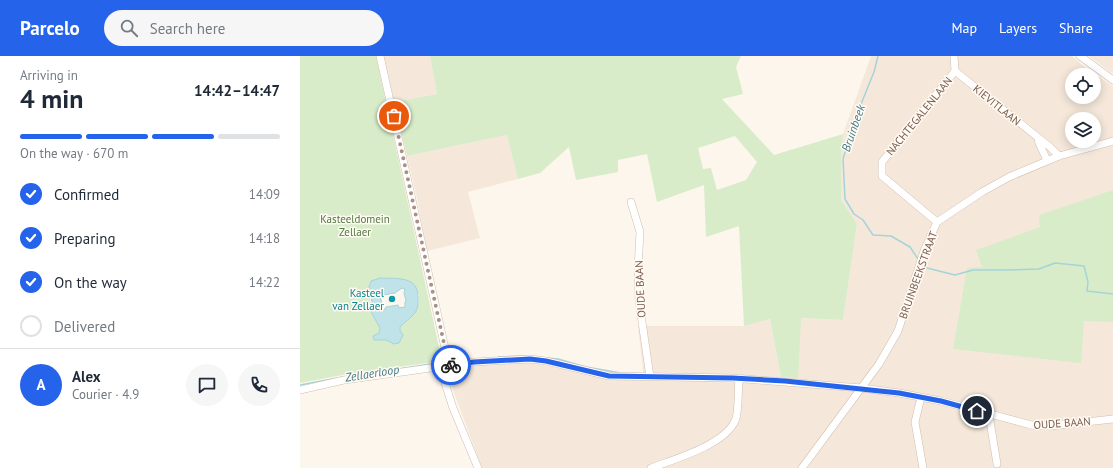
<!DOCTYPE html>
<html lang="en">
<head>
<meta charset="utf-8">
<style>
	body { margin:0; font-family:"PT Sans",sans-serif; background:#f6f6f7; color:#1f2937; height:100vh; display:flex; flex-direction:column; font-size:15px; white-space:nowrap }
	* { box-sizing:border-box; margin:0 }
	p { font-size:13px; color:#747a83 }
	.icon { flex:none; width:22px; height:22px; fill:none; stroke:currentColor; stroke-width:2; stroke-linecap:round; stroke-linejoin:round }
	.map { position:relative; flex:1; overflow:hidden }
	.panel { display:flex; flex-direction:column; background:#fff; width:300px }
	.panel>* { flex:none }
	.controls { position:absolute; left:765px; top:12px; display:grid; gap:8px }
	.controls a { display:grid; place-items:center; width:36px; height:36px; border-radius:50%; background:#fff; box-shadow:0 2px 10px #0003; font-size:20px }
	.pin { position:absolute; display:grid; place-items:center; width:34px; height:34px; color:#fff; margin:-17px; border:2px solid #fff; border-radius:50%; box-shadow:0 1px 4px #0007 }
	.courier { position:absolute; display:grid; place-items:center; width:40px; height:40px; margin:-20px; border:3px solid #2563eb; border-radius:50%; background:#fff; color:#222; box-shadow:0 1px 5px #0007 }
	.headline em { font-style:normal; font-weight:800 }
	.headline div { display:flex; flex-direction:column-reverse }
	.headline { display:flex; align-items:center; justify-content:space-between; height:68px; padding:0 20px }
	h1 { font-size:26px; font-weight:800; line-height:30px }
	.bar { display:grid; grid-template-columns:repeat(4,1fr); gap:6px 4px; align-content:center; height:48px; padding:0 20px }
	.bar i { height:5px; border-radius:3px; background:#e0e1e3 }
	.bar .selected { background:#2563eb }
	.bar p { grid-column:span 4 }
	.line { display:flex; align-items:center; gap:10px; padding:0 20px; border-top:1px solid #e0e1e3 }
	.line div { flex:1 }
	.round { display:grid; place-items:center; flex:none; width:42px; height:42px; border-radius:21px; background:#f6f6f7 }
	ol { padding:0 20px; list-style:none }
	li { display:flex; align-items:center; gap:12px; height:44px }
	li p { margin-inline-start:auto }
	li .icon { padding:4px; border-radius:50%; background:#2563eb; color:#fff; stroke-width:4 }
	li:last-child { color:#747a83 }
	li i { width:22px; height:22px; border:2px solid #e0e1e3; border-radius:50% }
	header { display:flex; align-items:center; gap:24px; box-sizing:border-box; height:56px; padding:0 20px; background:#2563eb; color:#fff }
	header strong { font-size:19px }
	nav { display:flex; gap:22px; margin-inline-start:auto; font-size:14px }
	.search { width:280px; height:36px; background:#f6f6f7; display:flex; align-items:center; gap:10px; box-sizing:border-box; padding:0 14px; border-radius:22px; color:#747a83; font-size:15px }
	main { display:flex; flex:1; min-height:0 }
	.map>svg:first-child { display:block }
</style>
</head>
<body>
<header>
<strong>Parcelo</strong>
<div class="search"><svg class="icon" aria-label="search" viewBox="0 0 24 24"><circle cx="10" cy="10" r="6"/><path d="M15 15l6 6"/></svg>Search here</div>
<nav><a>Map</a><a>Layers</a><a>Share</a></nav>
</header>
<main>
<section class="panel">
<div class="headline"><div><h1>4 min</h1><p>Arriving in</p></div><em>14:42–14:47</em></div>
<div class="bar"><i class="selected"></i><i class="selected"></i><i class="selected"></i><i></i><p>On the way · 670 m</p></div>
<ol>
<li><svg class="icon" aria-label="check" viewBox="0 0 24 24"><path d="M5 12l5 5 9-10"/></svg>Confirmed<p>14:09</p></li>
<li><svg class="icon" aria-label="check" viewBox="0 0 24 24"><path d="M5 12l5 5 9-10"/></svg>Preparing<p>14:18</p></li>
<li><svg class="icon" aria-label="check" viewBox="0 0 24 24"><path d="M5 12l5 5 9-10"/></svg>On the way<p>14:22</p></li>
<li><i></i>Delivered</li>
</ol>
<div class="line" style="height:72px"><b class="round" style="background:#2563eb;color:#fff">A</b><div><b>Alex</b><p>Courier · 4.9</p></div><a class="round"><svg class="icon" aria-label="chat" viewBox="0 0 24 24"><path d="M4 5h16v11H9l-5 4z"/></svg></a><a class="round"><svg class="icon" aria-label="phone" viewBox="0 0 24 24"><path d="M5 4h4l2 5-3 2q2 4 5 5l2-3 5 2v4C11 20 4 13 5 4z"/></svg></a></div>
</section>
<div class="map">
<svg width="813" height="412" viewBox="0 0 813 412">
	<rect width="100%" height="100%" fill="#fdf6ec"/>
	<path fill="#f5e8da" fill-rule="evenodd" d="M86 0H130L137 38 94 46 83 1Z
		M571 0H772L787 13 813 30V412H182L150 326 151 312 193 307H234L270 315 320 323 344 324 338 270H444L470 263 481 321 501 262 543 264 557 168 541 145V105L543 78ZM772 19H794V41H772ZM772 63H794V85H772Z
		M789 0H813V17L810 16Z
		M207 79 218 123 168 136 180 182 127 195 118 147 107 100Z"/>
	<path fill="#d8ecc9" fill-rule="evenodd" d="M0 0H76L142 305 48 318 0 327ZM80 222H97L119 238 118 249 100 271V275L86 284H78C82 267 78 271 72 257 70 252 70 238 69 231Z
		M130 0H441L436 11 443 38 422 43 474 99 543 78 541 105V144L557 168 543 264 501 262 498 322 481 321 470 263 444 270 439 170 406 181 404 129 357 146 347 98 318 104V116L276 124 269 91 240 117 218 123 207 79 107 100 94 46 137 38ZM435 80 457 106 446 124 417 134 411 112 403 113 398 92Z
		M813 134V266L784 265 781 307 653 293 667 212 682 211 676 194 740 171 739 159Z"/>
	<path fill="#bfe3e8" stroke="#a5d3da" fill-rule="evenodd" d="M80 222C97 223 119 219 118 243 118 248 118 254 114 258 110 263 104 266 100 271V275L103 279 99 287 94 288 86 284H74L73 280 79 277 80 272 71 256 72 246 69 231 71 225ZM102 232 105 233 104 237 106 245 105 246V251L99 252 98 249 86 251 84 254H81L80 251 82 249 81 243 79 241V238L83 237 84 239 95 237Z"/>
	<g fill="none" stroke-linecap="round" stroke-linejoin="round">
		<path stroke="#a5d3da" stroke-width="1.5" d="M578 0 574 16 555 63 543 103 545 143 554 158 563 164 573 179 591 180 610 191 618 203
			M625 210 627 212 655 219 673 214H707L739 213 755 207 784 210 788 226 787 235 813 238
			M198 301 224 300
			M248 302 258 303 286 311 321 317
			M152 305 167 304
			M99 313 144 306
			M0 329 43 321"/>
		<g stroke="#d1beb0" stroke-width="8">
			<path id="minor" d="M80 0 149 310 146 313 145 327 153 352 178 412
				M780 0 813 24
				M655 15 750 91 759 100
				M738 82 739 87 747 104
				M331 146 340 176 338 213 339 245 350 321
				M637 166 582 120V106L655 15 654 0
				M0 334 44 324 174 306 230 303 246 305 309 320 433 322 561 332 599 337 641 345 735 370H750L813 363
				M621 341 615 366 623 412
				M689 359 697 408
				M351 412C375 403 424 389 435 365 439 358 438 332 439 322
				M502 412 579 308 598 275 624 195 637 166 682 136 709 121 759 100 813 85"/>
		</g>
		<use href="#minor" stroke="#fff" stroke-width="7"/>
	</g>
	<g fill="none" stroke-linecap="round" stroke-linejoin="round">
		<path stroke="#a89285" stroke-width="4" stroke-dasharray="0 7.2" d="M94 60 149 310 151 309"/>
		<path stroke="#2563eb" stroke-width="5" d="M151 309 174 306 230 303 246 305 309 320 433 322 485 325 599 337 641 345 677 355"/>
	</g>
	<circle fill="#0f9aa8" stroke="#fffaf3" stroke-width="1.5" cx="92" cy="243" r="4"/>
	<g text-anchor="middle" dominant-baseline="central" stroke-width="3" stroke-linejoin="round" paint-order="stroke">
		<g font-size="11" fill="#7a5c4d" stroke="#fffaf3">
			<text transform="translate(697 49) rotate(39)">KIEVITLAAN</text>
			<text transform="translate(619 60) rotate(-51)">NACHTEGALENLAAN</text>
			<text transform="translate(618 219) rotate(-70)">BRUINBEEKSTRAAT</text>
			<text transform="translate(340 233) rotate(-93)">OUDE BAAN</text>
			<text transform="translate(762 367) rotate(-4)">OUDE BAAN</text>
		</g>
		<g font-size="11" fill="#537a41" stroke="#fffaf3">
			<text x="55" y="163">Kasteeldomein<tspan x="55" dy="13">Zellaer</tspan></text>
		</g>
		<g font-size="11" fill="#0d838f" stroke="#fffaf3" text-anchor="end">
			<text x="84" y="237">Kasteel<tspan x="84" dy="13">van Zellaer</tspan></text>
		</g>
		<g font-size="12" font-style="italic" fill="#437c86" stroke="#fffaf3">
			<text transform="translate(553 72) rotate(-71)">Bruinbeek</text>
			<text transform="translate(72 317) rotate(-9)">Zellaerloop</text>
		</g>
	</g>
</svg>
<div class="controls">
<a><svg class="icon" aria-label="locate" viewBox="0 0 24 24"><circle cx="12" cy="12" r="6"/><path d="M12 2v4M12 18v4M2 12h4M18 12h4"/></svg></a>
<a><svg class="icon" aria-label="layers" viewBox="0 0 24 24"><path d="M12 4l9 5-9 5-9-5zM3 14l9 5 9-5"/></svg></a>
</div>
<div class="pin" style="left:94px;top:60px;background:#ea580c"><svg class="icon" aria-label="bag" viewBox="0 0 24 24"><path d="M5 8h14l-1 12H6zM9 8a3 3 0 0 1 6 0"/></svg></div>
<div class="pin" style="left:677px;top:355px;background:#1f2937"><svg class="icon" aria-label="home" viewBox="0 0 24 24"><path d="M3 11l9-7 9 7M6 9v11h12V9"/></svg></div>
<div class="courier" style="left:151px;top:309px"><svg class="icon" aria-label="bike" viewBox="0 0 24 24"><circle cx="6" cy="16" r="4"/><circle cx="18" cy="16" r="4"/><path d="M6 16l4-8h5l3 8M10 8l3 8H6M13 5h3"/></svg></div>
</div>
</main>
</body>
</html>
